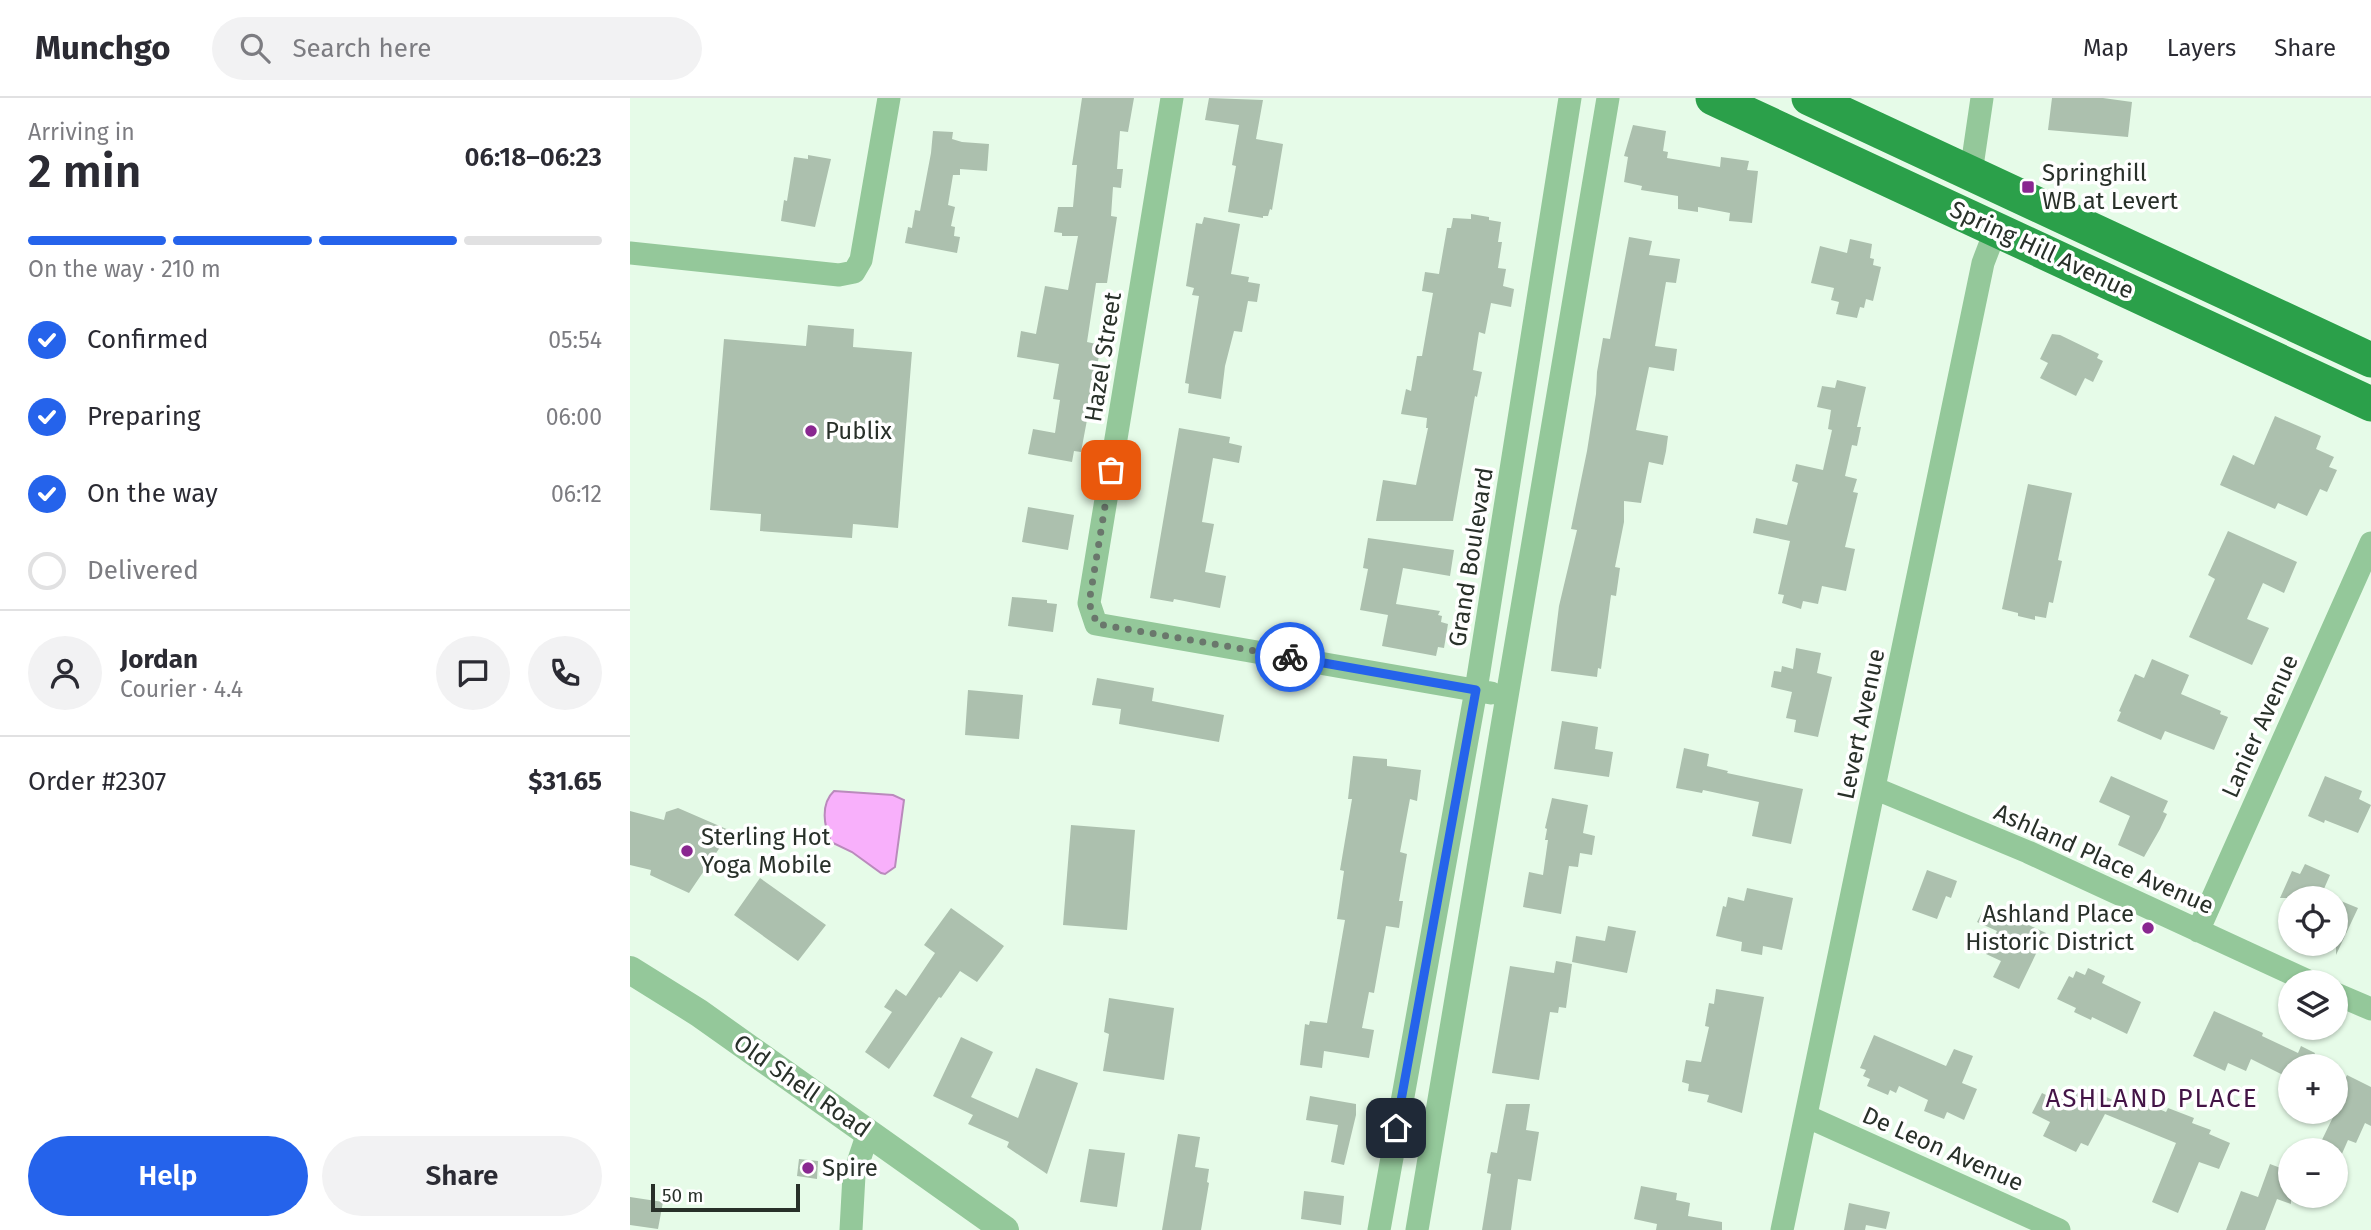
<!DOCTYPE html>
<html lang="en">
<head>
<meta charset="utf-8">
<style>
	body { margin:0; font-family:"Fira Sans",sans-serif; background:#f2f2f3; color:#2b2b33; height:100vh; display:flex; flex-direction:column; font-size:26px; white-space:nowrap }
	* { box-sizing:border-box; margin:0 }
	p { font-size:23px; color:#7c7c81 }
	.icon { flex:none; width:38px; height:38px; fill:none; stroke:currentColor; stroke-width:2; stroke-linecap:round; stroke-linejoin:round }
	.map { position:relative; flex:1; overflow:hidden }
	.side { display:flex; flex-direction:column; background:#fff; width:630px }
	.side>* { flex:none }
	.fabs { position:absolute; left:1648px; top:788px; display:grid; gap:14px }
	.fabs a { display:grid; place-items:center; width:70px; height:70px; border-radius:50%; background:#fff; box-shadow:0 2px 5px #0004; font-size:35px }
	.scale { position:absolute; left:21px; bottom:18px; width:149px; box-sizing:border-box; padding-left:7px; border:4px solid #283029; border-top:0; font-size:19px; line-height:24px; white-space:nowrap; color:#283029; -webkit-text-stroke:5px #fff; paint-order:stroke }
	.pin { position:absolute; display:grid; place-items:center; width:60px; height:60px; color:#fff; margin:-30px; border-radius:14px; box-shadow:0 4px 10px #0006 }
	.courier { position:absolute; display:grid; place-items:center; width:70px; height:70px; margin:-35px; border:5px solid #2563eb; border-radius:50%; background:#fff; color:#222; box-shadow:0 2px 9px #0007 }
	.summary em { font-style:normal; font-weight:600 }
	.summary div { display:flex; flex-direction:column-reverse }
	.summary { display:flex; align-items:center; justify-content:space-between; height:119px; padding:0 28px }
	h1 { font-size:46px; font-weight:600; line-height:52px }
	.bar { display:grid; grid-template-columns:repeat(4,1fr); gap:10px 7px; align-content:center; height:84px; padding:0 28px }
	.bar i { height:9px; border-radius:5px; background:#e1e1e2 }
	.bar .current { background:#2563eb }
	.bar p { grid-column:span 4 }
	.line { display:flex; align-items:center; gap:18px; padding:0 28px; border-top:2px solid #e1e1e2 }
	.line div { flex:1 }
	.round { display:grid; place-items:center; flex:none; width:74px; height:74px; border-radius:37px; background:#f2f2f3 }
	ol { padding:0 28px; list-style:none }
	li { display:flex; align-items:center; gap:21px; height:77px }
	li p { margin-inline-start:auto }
	li .icon { padding:7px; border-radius:50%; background:#2563eb; color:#fff; stroke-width:4 }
	li:last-child { color:#7c7c81 }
	li i { width:38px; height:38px; border:4px solid #e1e1e2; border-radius:50% }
	.button { display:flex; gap:14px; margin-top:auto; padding:14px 28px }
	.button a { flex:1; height:80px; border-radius:42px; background:#2563eb; color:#fff; font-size:28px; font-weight:600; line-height:80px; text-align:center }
	.button a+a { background:#f2f2f3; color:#2b2b33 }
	header { display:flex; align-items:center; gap:42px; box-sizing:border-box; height:98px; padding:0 35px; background:#fff; border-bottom:2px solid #e1e1e2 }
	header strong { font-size:33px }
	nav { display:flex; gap:38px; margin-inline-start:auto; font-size:24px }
	.search { width:490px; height:63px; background:#f2f2f3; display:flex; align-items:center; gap:18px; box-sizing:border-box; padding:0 24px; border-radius:38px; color:#7c7c81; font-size:26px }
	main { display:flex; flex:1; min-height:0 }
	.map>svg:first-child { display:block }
</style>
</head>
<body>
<header>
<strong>Munchgo</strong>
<div class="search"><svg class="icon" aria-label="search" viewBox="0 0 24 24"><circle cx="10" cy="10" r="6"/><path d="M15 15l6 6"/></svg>Search here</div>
<nav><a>Map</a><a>Layers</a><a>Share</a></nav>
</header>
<main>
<section class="side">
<div class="summary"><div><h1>2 min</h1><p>Arriving in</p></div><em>06:18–06:23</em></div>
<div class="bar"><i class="current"></i><i class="current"></i><i class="current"></i><i></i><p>On the way · 210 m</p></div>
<ol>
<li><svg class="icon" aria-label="check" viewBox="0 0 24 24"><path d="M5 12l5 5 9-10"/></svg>Confirmed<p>05:54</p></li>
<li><svg class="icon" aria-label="check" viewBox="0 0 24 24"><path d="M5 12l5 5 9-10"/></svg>Preparing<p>06:00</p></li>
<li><svg class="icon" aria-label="check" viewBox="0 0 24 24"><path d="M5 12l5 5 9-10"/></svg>On the way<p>06:12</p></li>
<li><i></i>Delivered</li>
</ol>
<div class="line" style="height:126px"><a class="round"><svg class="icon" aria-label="person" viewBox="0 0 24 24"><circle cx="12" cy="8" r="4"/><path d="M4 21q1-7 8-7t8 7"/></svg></a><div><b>Jordan</b><p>Courier · 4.4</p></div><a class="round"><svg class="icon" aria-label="chat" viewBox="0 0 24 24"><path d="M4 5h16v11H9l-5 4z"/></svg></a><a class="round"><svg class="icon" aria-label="phone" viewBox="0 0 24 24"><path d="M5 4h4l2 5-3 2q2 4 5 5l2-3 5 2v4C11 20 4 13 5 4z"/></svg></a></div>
<div class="line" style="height:91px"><div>Order #2307</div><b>$31.65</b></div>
<div class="button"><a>Help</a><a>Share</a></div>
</section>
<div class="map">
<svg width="1741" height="1132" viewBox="0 0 1741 1132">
	<rect width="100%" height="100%" fill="#e6fbe8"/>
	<path fill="#f8b0fb" stroke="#ba8abc" stroke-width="2" d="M204 693 263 697 274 702 265 769 255 776 251 775 222 754 201 744C194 728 190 706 204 693Z"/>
	<path fill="#acc0ae" d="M452 0H504L498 34 490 33 487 71H493L491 90 483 89 481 118 487 119 477 185H466L457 244 471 247 451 354 444 353 442 364 398 356 403 331 425 335 430 302 423 301 429 266 387 259 391 233 406 236 415 188 438 192 448 138H432V135L424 134 428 109H443L447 67H442Z
		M579 0 633 2 626 41 653 46 642 112 640 111 638 118H633V120L598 114 606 68 602 67 609 27 575 22Z
		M1422 0H1473L1502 4 1498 39 1418 32Z
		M1003 27 1036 33 1033 53 1038 54 1037 60 1090 69 1091 59 1119 63 1117 72 1128 73 1122 125 1099 123 1100 115 1068 109V114L1048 111V98L1011 92 1012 88 994 84 998 59 994 58Z
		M303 33 323 34 322 41 332 44 359 46 357 73 330 71V77H323L318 107 325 109 321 128 325 129 324 138 330 139 327 155 275 145 278 129 282 130 285 112 290 113 301 55Z
		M178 57 201 61 185 129 151 123 154 102 157 103 164 59 178 61Z
		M841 116 859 119V122L871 124 868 144H872L868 170 876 171 873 188 884 191 881 209 861 205 855 236 849 234 843 272 852 274 847 299 845 298 823 423H746L753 382 786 387 798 330H796L797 320 771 316 776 291 781 293 787 258H792L803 195 792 193 795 174 809 176 817 130H821L823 120 841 121Z
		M574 119 610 126 601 176 619 179 618 184 630 186 627 204 618 203 612 234 604 233 595 268 591 301 558 295 559 286 555 285 569 198 562 197 564 190 556 188 566 125 572 126Z
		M999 139 1022 143 1019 157 1050 161 1046 185 1036 184 1025 248 1047 251 1044 273 1019 269 1006 332 1038 338 1036 353 1033 367 1019 364 1011 405 994 403V424L985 469 990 470 986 498 981 497 971 571 968 570 967 579 921 573 929 508 947 432 941 431 957 353 966 296 967 274 973 240 980 241Z
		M1220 141 1242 146 1240 160 1244 161 1243 167 1251 169 1243 203 1236 201 1234 210 1230 209 1227 220 1206 216 1209 204 1201 202 1204 190 1181 185 1190 148 1217 155Z
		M178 227 224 231 223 249 282 254 268 430 223 426 222 440 130 433 131 416 80 412 94 241 176 248Z
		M1422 236 1430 237 1469 256 1467 260 1473 263 1463 284 1455 280 1446 298 1410 280 1418 265 1410 261Z
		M1207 282 1236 289 1227 329H1231L1227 348 1222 347 1215 378 1227 381 1223 394 1228 395 1215 449 1225 451 1216 493 1192 488 1188 506 1173 503 1171 511 1152 505 1154 497 1148 496 1160 443 1123 435 1126 420 1157 427 1168 385 1162 383 1166 366 1193 372 1202 332 1198 331 1201 312 1187 309 1192 288 1205 290Z
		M1645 318 1691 338 1686 351 1704 359 1699 369 1707 372 1697 394 1690 391 1677 418 1648 405 1645 411 1590 387 1603 357 1624 367Z
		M549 330 600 339 599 345 612 348 609 365 583 360 572 424 584 426 575 474 596 478 590 510 544 501 543 504 520 500Z
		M1398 386 1442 395 1428 462 1432 463 1423 505 1419 504 1416 520 1405 518V522L1388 518V515L1372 511Z
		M398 409 444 417 438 452 392 444Z
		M1598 433 1667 464 1654 495 1633 485 1617 521 1639 530 1622 567 1559 539 1585 481 1578 477Z
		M738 440 824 452 820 478 773 470 766 506 810 513 808 517 812 518 811 524 818 526 814 550 808 549 806 558 752 548 758 517 730 512 738 471 733 470Z
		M382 499 417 502V505L427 506 423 534 378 528Z
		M1166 550 1191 555 1187 575 1202 579 1188 639 1164 634 1166 622 1156 620 1162 594 1141 589 1144 573 1151 574 1152 568 1163 571Z
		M1522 561 1559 577 1551 596 1591 613 1590 616 1598 619 1584 652 1535 633 1531 642 1487 623 1491 614 1489 613 1505 576 1514 580Z
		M467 580 524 590 522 603 594 617 589 644 489 626 491 611 462 607Z
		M338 592 393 597 389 641 335 637Z
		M932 623 968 629 965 651 983 654 979 679 924 671Z
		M1054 650 1079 656 1077 668 1098 673 1097 675 1173 691 1161 746 1122 738 1129 704 1073 692 1072 695 1046 690Z
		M723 658 757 661V668L791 672 787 703 780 701 770 754 777 756 769 803H773L769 830 756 828 744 895 739 894 732 930 744 932 739 960 694 953 692 970 670 967 675 926 679 927 680 923 697 925 715 822 707 821 714 773 710 772 722 701H718Z
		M1481 678 1538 703 1533 714 1537 716 1530 731 1514 759 1488 747 1500 718 1469 704Z
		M1695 678 1732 693 1729 701 1741 707 1728 735 1695 722 1694 725 1678 718Z
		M922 700 958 707 953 735 965 738 962 757 950 755 948 769 939 768 931 816 893 809 899 774 913 777 918 742H915L917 731 915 730Z
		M48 710 101 733 59 795 20 777 21 772 0 767V713L34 722 36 714Z
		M441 727 505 732 497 832 433 827Z
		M1675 766 1700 777 1690 800H1650L1662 773 1670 776Z
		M1297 772 1327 783 1321 800 1316 798 1307 821 1282 812Z
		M130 780 196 827 168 863 104 817Z
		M1117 790 1163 800 1152 852 1133 848 1132 857 1121 855 1111 853 1112 844 1086 838 1093 808 1096 809 1098 799 1114 803Z
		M1706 801 1728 810 1706 857Z
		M1356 807 1416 835 1389 891 1363 879 1371 863 1356 856 1367 833 1347 824Z
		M321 810 374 848 347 884 330 873 311 900 309 899 259 971 235 954 262 914 254 909 266 891 276 898 305 855 294 847Z
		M978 828 1006 833 997 875 942 864 946 838 975 843Z
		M926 863 942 866 936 910 929 909 928 915 920 914 909 982 862 975 880 868 924 875Z
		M1458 870 1475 878 1472 885 1511 904 1497 936 1462 919 1461 922 1444 914 1446 910 1427 901 1439 878 1443 880 1446 873 1455 877Z
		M1086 891 1134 899 1112 1015 1077 1004 1079 997 1058 993 1059 986 1052 984 1056 962 1071 964 1079 929 1075 928 1079 905 1084 906Z
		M479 900 544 910 534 982 473 973 479 936 474 934Z
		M1584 913 1633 935 1632 938 1668 955 1671 948 1685 955 1682 962 1695 968H1661V981L1621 961 1616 973 1598 965 1595 973 1563 958Z
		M1244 937 1316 968 1324 951 1343 958 1332 985 1347 991 1334 1022 1317 1014 1314 1021 1294 1013 1298 1002 1269 988 1266 995 1260 992 1258 997 1237 988 1240 981 1233 978 1236 972 1230 970Z
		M331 939 363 954 341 999 388 1020 406 970 448 985 417 1076 377 1049 379 1044 338 1026 343 1017 303 998Z
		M1717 977 1741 989V1028L1735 1025 1726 1045 1718 1042 1711 1058 1706 1056V1052H1697L1689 1048 1706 1013V1001Z
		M1443 989 1458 996 1460 991 1497 1009 1501 999 1536 1014 1538 1010 1564 1020 1562 1025 1581 1032 1579 1036 1600 1045 1589 1071 1569 1064 1548 1115 1522 1104 1546 1045 1475 1016 1458 1048 1451 1045 1446 1054 1413 1038 1420 1024 1402 1015 1412 995 1430 1004 1433 997 1438 1000Z
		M680 998 726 1006V1017L714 1067 701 1064 708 1027 676 1022Z
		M876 1006H900L896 1032 909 1034 901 1083 888 1081 881 1132H852L861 1076 857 1075 859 1063 861 1054 867 1055Z
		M548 1036 570 1039 565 1069 579 1071 577 1084 579 1085 571 1132H532Z
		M459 1051 495 1055 487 1109 450 1104Z
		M169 1061 188 1063 187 1081 167 1078Z
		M1640 1066 1661 1074V1106L1647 1101 1635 1132H1596L1611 1093 1628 1099Z
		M1011 1088 1047 1095 1046 1102 1060 1105 1058 1118 1092 1124V1132H1026L1027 1126 1004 1121Z
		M674 1093 714 1098 711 1127 671 1121Z
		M0 1099 33 1104 28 1131 0 1127Z
		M1219 1105 1260 1114 1256 1131 1236 1127 1235 1132H1214Z"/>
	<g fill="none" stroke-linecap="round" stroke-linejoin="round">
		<path stroke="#94c89a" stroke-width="23" d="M542 0 459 505 466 526 861 595
			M1341 75 1352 0
			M0 155 209 177 224 174 231 162 259 0
			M1244 690 1398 754 1680 884
			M1568 833 1741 445
			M1706 896 1741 911
			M1176 1018 1429 1132
			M221 1132 224 1077 238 1035
			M749 1132 846 592 940 0
			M787 1132 978 0
			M1152 1132 1353 165 1366 131"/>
		<path stroke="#94c89a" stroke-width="28" d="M0 872 69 915 375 1132"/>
		<path stroke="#2ba04a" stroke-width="35" d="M1083 0 1741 306
			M1179 0 1741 262"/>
	</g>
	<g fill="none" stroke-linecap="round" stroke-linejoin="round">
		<path stroke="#6a776c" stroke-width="7" stroke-dasharray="0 12.6" d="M481 372 459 505 467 526 660 559"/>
		<path stroke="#2563eb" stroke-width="9" d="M660 559 846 592 766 1030"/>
	</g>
	<g fill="#892790" stroke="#fff" stroke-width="2.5">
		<rect x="1391" y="82" width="14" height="14" rx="3.5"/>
		<circle cx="181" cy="333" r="7"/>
		<circle cx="57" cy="753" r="7"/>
		<circle cx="1518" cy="830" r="7"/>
		<circle cx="178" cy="1070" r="7"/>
	</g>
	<g text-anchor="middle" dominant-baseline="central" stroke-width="7" stroke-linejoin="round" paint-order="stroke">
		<g font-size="24" fill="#283029" stroke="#fff" text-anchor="start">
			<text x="1412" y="75">Springhill<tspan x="1412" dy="28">WB at Levert</tspan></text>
			<text x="195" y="333">Publix</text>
			<text x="71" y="739">Sterling Hot<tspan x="71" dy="28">Yoga Mobile</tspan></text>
			<text x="1504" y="816" text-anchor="end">Ashland Place<tspan x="1504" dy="28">Historic District</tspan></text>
			<text x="192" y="1070">Spire</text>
		</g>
		<g font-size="24" fill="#283029" stroke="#fff">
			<text transform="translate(1412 152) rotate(25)">Spring Hill Avenue</text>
			<text transform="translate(473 259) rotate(-81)">Hazel Street</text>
			<text transform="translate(841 459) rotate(-81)">Grand Boulevard</text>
			<text transform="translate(1231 626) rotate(-78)">Levert Avenue</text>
			<text transform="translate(1630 628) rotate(-66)">Lanier Avenue</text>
			<text transform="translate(1474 761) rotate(24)">Ashland Place Avenue</text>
			<text transform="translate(172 988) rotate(35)">Old Shell Road</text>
			<text transform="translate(1313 1051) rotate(24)">De Leon Avenue</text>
		</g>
		<g font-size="26" letter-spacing="2" fill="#431446" stroke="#fff">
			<text x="1522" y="1000">ASHLAND PLACE</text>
		</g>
	</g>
</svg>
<div class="fabs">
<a><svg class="icon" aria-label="locate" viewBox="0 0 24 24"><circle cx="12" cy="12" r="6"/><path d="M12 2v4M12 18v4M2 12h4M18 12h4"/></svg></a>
<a><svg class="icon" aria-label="layers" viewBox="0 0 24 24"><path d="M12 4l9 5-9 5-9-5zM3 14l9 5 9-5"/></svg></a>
<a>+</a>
<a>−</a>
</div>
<div class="scale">50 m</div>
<div class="pin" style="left:481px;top:372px;background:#ea580c"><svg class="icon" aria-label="bag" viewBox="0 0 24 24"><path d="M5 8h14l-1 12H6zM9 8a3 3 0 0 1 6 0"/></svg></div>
<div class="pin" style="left:766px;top:1030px;background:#1f2937"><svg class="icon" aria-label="home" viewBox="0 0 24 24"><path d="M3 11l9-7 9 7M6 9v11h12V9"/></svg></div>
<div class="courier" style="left:660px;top:559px"><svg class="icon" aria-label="bike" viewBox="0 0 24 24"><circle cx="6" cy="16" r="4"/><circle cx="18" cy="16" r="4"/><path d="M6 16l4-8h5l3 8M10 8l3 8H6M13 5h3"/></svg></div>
</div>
</main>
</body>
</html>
